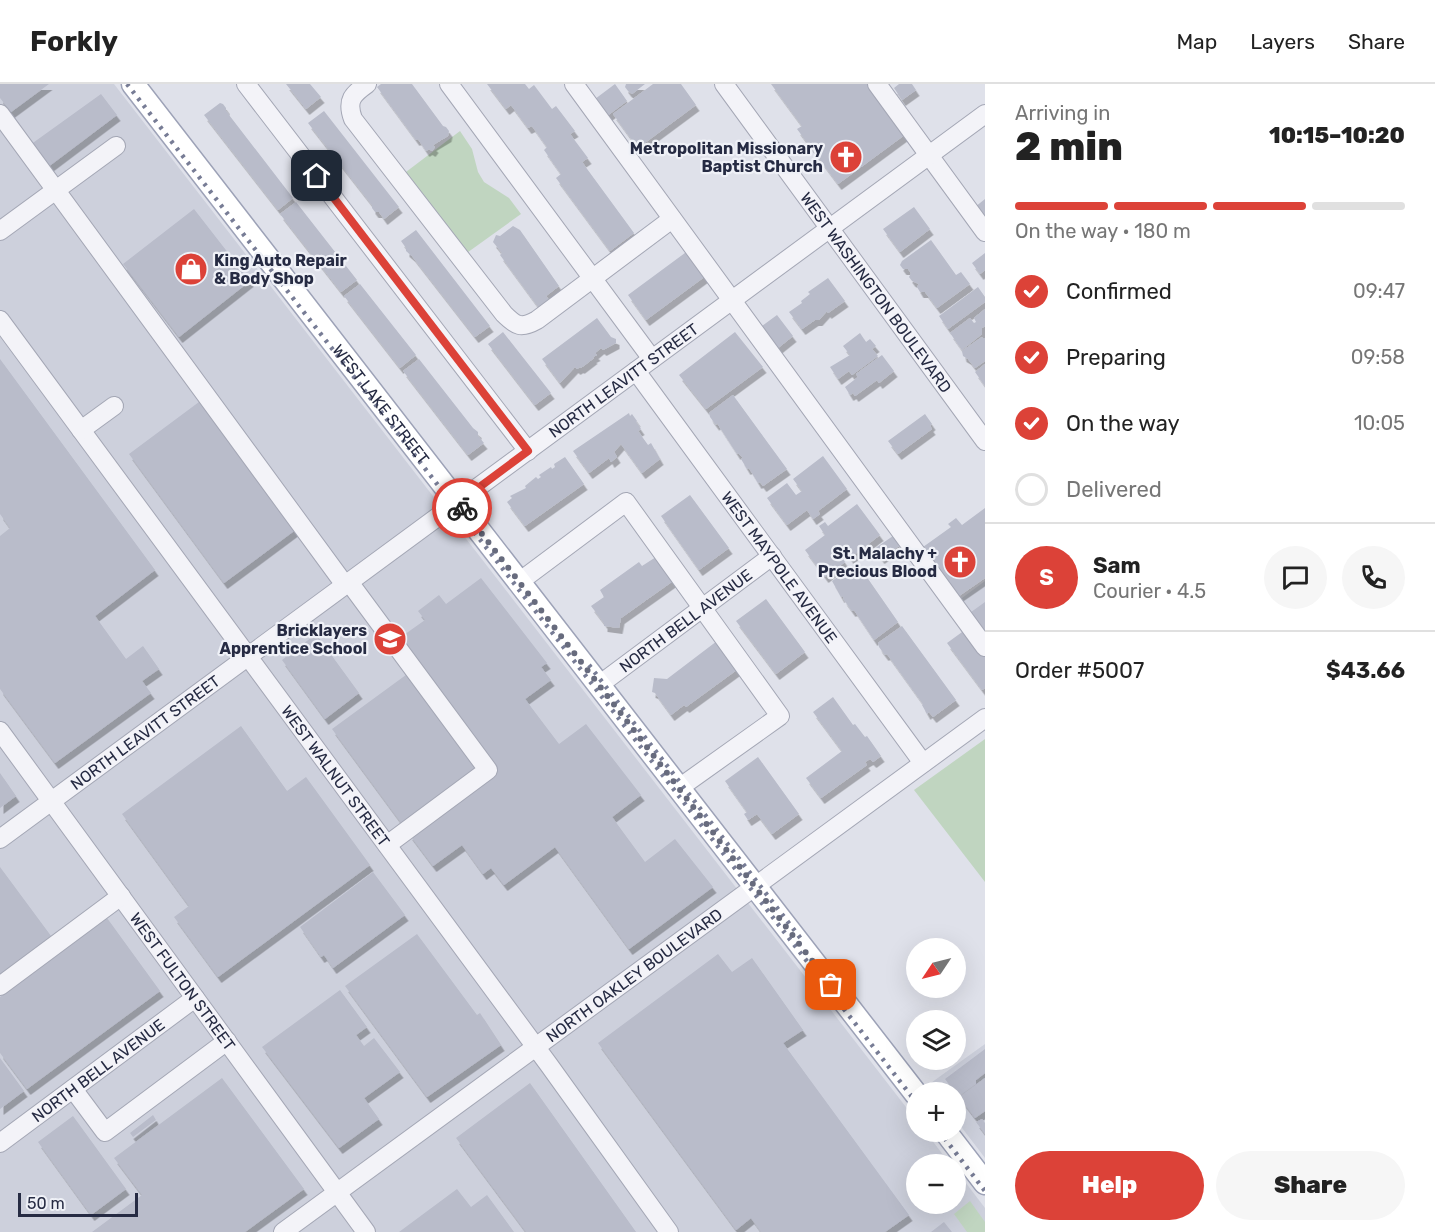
<!DOCTYPE html>
<html lang="en">
<head>
<meta charset="utf-8">
<style>
	body { margin:0; font-family:Rubik,sans-serif; background:#f6f6f6; color:#222; height:100vh; display:flex; flex-direction:column; font-size:22px; white-space:nowrap }
	* { box-sizing:border-box; margin:0 }
	p { font-size:20px; color:#767676 }
	.icon { flex:none; width:33px; height:33px; fill:none; stroke:currentColor; stroke-width:2; stroke-linecap:round; stroke-linejoin:round }
	.map { position:relative; flex:1; overflow:hidden }
	.drawer { display:flex; flex-direction:column; background:#fff; width:450px }
	.drawer>* { flex:none }
	.needle { width:39px; rotate:235deg }
	.fabs { position:absolute; left:906px; top:854px; display:grid; gap:12px }
	.fabs a { display:grid; place-items:center; width:60px; height:60px; border-radius:50%; background:#fff; box-shadow:0 6px 24px #0002; font-size:30px }
	.scale { position:absolute; left:18px; bottom:15px; width:120px; box-sizing:border-box; padding-left:6px; border:3px solid #262b43; border-top:0; font-size:16px; line-height:21px; white-space:nowrap; color:#262b43; -webkit-text-stroke:4px #eff1f7; paint-order:stroke }
	.pin { position:absolute; display:grid; place-items:center; width:51px; height:51px; color:#fff; margin:-26px; border-radius:12px; box-shadow:0 3px 9px #0006 }
	.courier { position:absolute; display:grid; place-items:center; width:60px; height:60px; margin:-30px; border:4px solid #dc4238; border-radius:50%; background:#fff; color:#222; box-shadow:0 2px 8px #0007 }
	.summary em { font-style:normal; font-weight:800 }
	.summary div { display:flex; flex-direction:column-reverse }
	.summary { display:flex; align-items:center; justify-content:space-between; height:102px; padding:0 30px }
	h1 { font-size:39px; font-weight:800; line-height:45px }
	.bar { display:grid; grid-template-columns:repeat(4,1fr); gap:9px 6px; align-content:center; height:72px; padding:0 30px }
	.bar i { height:8px; border-radius:4px; background:#e0e0e0 }
	.bar .current { background:#dc4238 }
	.bar p { grid-column:span 4 }
	.line { display:flex; align-items:center; gap:15px; padding:0 30px; border-top:2px solid #e0e0e0 }
	.line div { flex:1 }
	.round { display:grid; place-items:center; flex:none; width:63px; height:63px; border-radius:32px; background:#f6f6f6 }
	ol { padding:0 30px; list-style:none }
	li { display:flex; align-items:center; gap:18px; height:66px }
	li p { margin-inline-start:auto }
	li .icon { padding:6px; border-radius:50%; background:#dc4238; color:#fff; stroke-width:4 }
	li:last-child { color:#767676 }
	li i { width:33px; height:33px; border:3px solid #e0e0e0; border-radius:50% }
	.primary-button { display:flex; gap:12px; margin-top:auto; padding:12px 30px }
	.primary-button a { flex:1; height:69px; border-radius:36px; background:#dc4238; color:#fff; font-size:24px; font-weight:800; line-height:69px; text-align:center }
	.primary-button a+a { background:#f6f6f6; color:#222 }
	header { display:flex; align-items:center; gap:36px; box-sizing:border-box; height:84px; padding:0 30px; background:#fff; border-bottom:2px solid #e0e0e0 }
	header strong { font-size:28px }
	nav { display:flex; gap:33px; margin-inline-start:auto; font-size:21px }
	main { display:flex; flex:1; min-height:0 }
	.map>svg:first-child { display:block }
</style>
</head>
<body>
<header>
<strong>Forkly</strong>
<nav><a>Map</a><a>Layers</a><a>Share</a></nav>
</header>
<main>
<div class="map">
<svg width="985" height="1148" viewBox="0 0 985 1148">
	<defs>
		<filter id="shadow"><feDropShadow dx="3.5" dy="6" stdDeviation="0" flood-color="#0004"/></filter>
	</defs>
	<rect width="100%" height="100%" fill="#dfe1ea"/>
	<path fill="#cdd0dc" d="M0 0H114L916 1036V1047H925L950 1080H916V1119H956V1086L985 1124V1148H0Z
		M985 497V563L954 520Z
		M985 960V1074L956 1036V1008H934L928 1001Z"/>
	<path fill="#c0d5c0" d="M460 47 472 65 478 88 484 98 509 114 521 130 464 171 402 91Z
		M985 655V798L914 706Z
		M970 1117 985 1138V1148H967L954 1130Z"/>
	<path fill="#b9bcca" filter="url(#shadow)" d="M0 0H49L11 28 0 14Z
		M286 0H310L321 13 306 25Z
		M381 0H412L443 42 446 43 449 47 448 52 433 61 435 63 432 67 429 65 426 67 418 55 416 56 377 3Z
		M487 0H525L529 5 534 1 552 25 556 22 575 47 570 50 588 74 582 78 634 149 610 167 556 94 561 90 544 66 547 63 532 42 528 44 511 21 506 25Z
		M615 0 627 17 607 32 595 15Z
		M626 0H645L632 10 628 7 625 3Z
		M653 0H681L696 21 638 64 613 30Z
		M771 0H876L910 47 838 100 797 45 802 42Z
		M899 0H912L916 6 902 16 894 4Z
		M101 10 117 31 48 83 30 61Z
		M220 19 223 20 226 24V27L293 114 278 126 204 31Z
		M324 27 399 123 384 135 379 128H375L372 124V121L308 39Z
		M985 115V133L975 123Z
		M296 118 357 196 341 208 280 130Z
		M914 123 930 145 900 168 883 145Z
		M194 125 250 197 179 253 123 180Z
		M513 142 520 146 559 202 546 212 549 216 539 224 500 171 502 169 493 158 496 151 500 152Z
		M416 146 490 242 475 253 412 172 406 167V164L401 157Z
		M931 156 956 191 961 188 970 200 937 224 925 208H920L917 203 919 200 912 197 909 193 911 189 908 185H903L900 181 902 177Z
		M689 166 707 191 646 236 628 211Z
		M985 169V186L980 190 972 179Z
		M828 194 845 217 828 229 827 227 819 236H815L802 245 789 228 802 219 801 217 810 210 808 208Z
		M360 200 416 271 400 284 344 212Z
		M978 203 985 213V218L948 245 939 232Z
		M985 225V242L982 244V250L962 266 950 249 970 234 974 239 976 238 974 234Z
		M777 231 793 252 778 264 762 242Z
		M597 234 611 253 616 255V259L603 266 601 264 595 269 597 271 593 273 594 274 581 284 580 283 577 285 575 283 560 299 542 275Z
		M503 248 551 309 535 321 488 260Z
		M735 248 763 283 706 325 679 291Z
		M860 249 866 258 870 255 876 262 872 265 878 272 852 291 849 287 838 295 830 283 850 271 843 262Z
		M982 253 983 255 985 254V277L975 284 968 275 963 272 962 267Z
		M882 271 894 287 879 299 877 296 855 312 853 309 850 311 845 303 858 293 856 290Z
		M0 275 155 486 95 532 126 575 143 562 159 585 142 597 151 609 55 679 0 605V452L10 444 0 430Z
		M419 275 473 344 478 348V352L484 359 468 371 403 287Z
		M985 280V302L975 288Z
		M733 311 787 385 763 402 760 398 758 399 749 384 747 385 741 375 743 374 738 369 737 370 717 339 716 341 710 333 709 329Z
		M203 315 298 444 224 499 129 370Z
		M629 329 630 332 632 330 637 337 636 338 641 345 638 347 648 361 651 359 660 375 642 389 621 360 614 368 617 373 611 378 609 374 589 389 573 367Z
		M925 330 932 340 930 342 932 345 898 370 888 357Z
		M823 372 847 405 818 427 820 430 813 435 807 426 787 441 767 414 787 399 796 411 802 407 793 395Z
		M565 373 584 400 525 442 507 418 512 414 510 412 526 404 525 402 536 393 538 395 541 393 539 391 551 383 552 385 555 383 554 380Z
		M690 411 729 464 699 486 661 432Z
		M857 420 880 451 850 474 841 461 836 465 845 478 825 493 805 466 825 451 819 442 825 438 828 442Z
		M985 424V494L959 512 923 463 951 443 948 440 956 434 962 441Z
		M893 452 899 462 881 474 874 465Z
		M656 473 673 497 621 534 619 544 604 542V539L591 522 604 513 600 506 639 478 642 482Z
		M857 479 898 538 874 556 854 526 852 527 844 516 843 512 841 513 832 497Z
		M481 494 547 579 541 583 551 596 525 615 559 660 586 640 641 711 612 733 645 778 675 755 713 803 629 865 555 763 504 801 491 784 483 790 462 761 433 782 409 750 498 685 401 553 425 536 418 527 439 511 446 520Z
		M766 515 805 568 776 590 736 537Z
		M985 518V555L967 531Z
		M902 542 956 616 933 633 929 628 927 630 922 621 923 620 887 570 885 571 879 563 878 559Z
		M969 543 985 565V604L982 606 947 559Z
		M316 550 359 609 325 635 282 576Z
		M717 557 738 585 686 623 684 621 671 631 655 609 652 608 654 594 667 595Z
		M410 588 480 683 402 740 332 645Z
		M833 613 853 641 855 640 865 653 867 652 881 672 873 678 870 675 865 678 867 681 821 714 806 694 842 667 813 628Z
		M241 642 287 707 306 693 370 781 218 893 174 833 189 822 122 730Z
		M758 673 799 730 772 750 757 730 748 736 744 730 747 728 725 697Z
		M0 689 16 712 0 724Z
		M0 783 54 856 0 896Z
		M373 788 405 831 333 884 324 871 321 873 300 843Z
		M107 834 160 907 27 1005 0 969V913Z
		M417 850 477 931 480 929 501 961 427 1013 345 902Z
		M718 870 732 888 752 874 803 946 783 959 909 1131 885 1148H761L751 1134 736 1146 598 959Z
		M340 906 367 943 356 951 364 962 374 954 400 988 364 1014 379 1035 339 1064 262 963Z
		M985 965V989L976 996V1000L958 1013 945 995Z
		M0 974 24 1007 0 1025Z
		M222 994 304 1105 245 1148H92L142 1111 114 1074Z
		M985 994V1027L975 1034 959 1013Z
		M530 999 636 1148H526L456 1054Z
		M153 1031 156 1036 133 1053 130 1049Z
		M73 1032 126 1105 91 1131 38 1058Z
		M982 1035 985 1039V1050L976 1038Z
		M457 1105 471 1123 487 1111 514 1148H399Z
		M944 1138 952 1148H931Z"/>
	<g fill="none" stroke-linecap="round" stroke-linejoin="round">
		<g stroke="#a4a7b5" stroke-width="20">
			<g id="minor">
				<path d="M246 0 528 367"/>
				<path d="M367 0C353 10 346 16 353 35L504 230C516 242 521 245 537 236L672 135"/>
				<path d="M449 0 652 275"/>
				<path d="M574 0 985 563"/>
				<path id="s1" d="M724 0 985 357"/>
				<path d="M877 0 985 148"/>
				<path d="M0 30 345 501"/>
				<path d="M0 147 116 62"/>
				<path id="s2" d="M0 236 549 981 669 1148"/>
				<path id="s3" d="M636 287 923 679"/>
				<path d="M81 346 114 322"/>
				<path d="M349 498 488 686 387 761"/>
				<path d="M519 498 626 418 780 632 679 704"/>
				<path id="s4" d="M599 601 772 472"/>
				<path id="s5" d="M0 647 366 1148"/>
				<path id="s6" d="M0 755 985 30"/>
				<path d="M0 902 121 812"/>
				<path d="M73 1005 105 1048 227 957"/>
				<path id="s7" d="M0 1059 195 914"/>
				<path id="s8" d="M283 1148 985 634"/>
			</g>
		</g>
		<g stroke="#9da2b7" stroke-width="25">
			<g id="major">
				<path id="s9" d="M133 0 916 1010"/>
				<path d="M945 1047 985 1099"/>
			</g>
		</g>
		<use href="#minor" stroke="#f3f3f8" stroke-width="18"/>
		<use href="#major" stroke="#fff" stroke-width="22"/>
		<path stroke="#777c95" stroke-width="4.5" stroke-dasharray="3 6" stroke-linecap="butt" d="M127 0 916 1018
			M589 581 802 856
			M939 1047 985 1107"/>
	</g>
	<g fill="none" stroke-linecap="round" stroke-linejoin="round">
		<path stroke="#676b7d" stroke-width="6" stroke-dasharray="0 10.8" d="M462 424 831 901"/>
		<path stroke="#dc4238" stroke-width="8" d="M317 92 528 367 458 419 462 424"/>
	</g>
	<defs>
		<g id="church-disc" transform="scale(1.725)"><circle r="9.5" fill="#dc4238" stroke="#eff1f7"/><path d="M-1.2-6h2.4v3.5h3.3v2.4h-3.3V6h-2.4V-.1h-3.3v-2.4h3.3Z" fill="#fff"/></g>
		<g id="shop-disc" transform="scale(1.725)"><circle r="9.5" fill="#dc4238" stroke="#eff1f7"/><path d="M-5-2.5h2.3a2.7 3.5 0 0 1 5.4 0H5L5.5 6h-11ZM-1.5-2.5h3a1.5 2.3 0 0 0-3 0Z" fill="#fff"/></g>
		<g id="school-disc" transform="scale(1.725)"><circle r="9.5" fill="#dc4238" stroke="#eff1f7"/><path d="M0-5L7-2L0 1L-7-2ZM-4 1L0 2.5L4 1V4Q0 6-4 4Z" fill="#fff"/></g>
	</defs>
	<g fill-rule="evenodd">
		<use href="#church-disc" x="846" y="73"/>
		<use href="#shop-disc" x="191" y="185"/>
		<use href="#church-disc" x="960" y="478"/>
		<use href="#school-disc" x="390" y="555"/>
	</g>
	<g text-anchor="middle" dominant-baseline="central" stroke-width="4.5" stroke-linejoin="round" paint-order="stroke">
		<g font-size="16" font-weight="bold" fill="#262b43" stroke="#eff1f7" text-anchor="end">
			<text x="823" y="64">Metropolitan Missionary<tspan x="823" dy="18">Baptist Church</tspan></text>
			<text x="214" y="176" text-anchor="start">King Auto Repair<tspan x="214" dy="18">&amp; Body Shop</tspan></text>
			<text x="937" y="469">St. Malachy +<tspan x="937" dy="18">Precious Blood</tspan></text>
			<text x="367" y="546">Bricklayers<tspan x="367" dy="18">Apprentice School</tspan></text>
		</g>
		<g font-size="16" fill="#262b43" stroke="#eff1f7">
			<text stroke="none"><textPath href="#s1" startOffset="258">WEST WASHINGTON BOULEVARD</textPath></text>
			<text stroke="none"><textPath href="#s6" startOffset="774">NORTH LEAVITT STREET</textPath></text>
			<text stroke="none"><textPath href="#s9" startOffset="405">WEST LAKE STREET</textPath></text>
			<text stroke="none"><textPath href="#s3" startOffset="243">WEST MAYPOLE AVENUE</textPath></text>
			<text stroke="none"><textPath href="#s4" startOffset="108">NORTH BELL AVENUE</textPath></text>
			<text stroke="none"><textPath href="#s6" startOffset="180">NORTH LEAVITT STREET</textPath></text>
			<text stroke="none"><textPath href="#s2" startOffset="566">WEST WALNUT STREET</textPath></text>
			<text stroke="none"><textPath href="#s8" startOffset="435">NORTH OAKLEY BOULEVARD</textPath></text>
			<text stroke="none"><textPath href="#s5" startOffset="310">WEST FULTON STREET</textPath></text>
			<text stroke="none"><textPath href="#s7" startOffset="122">NORTH BELL AVENUE</textPath></text>
		</g>
	</g>
</svg>
<div class="fabs">
<a><svg class="needle" viewBox="-14 -14 28 28"><path d="M0-13l5 13h-10z" fill="#e53935"/><path d="M0 13l5-13h-10z" fill="#767676"/></svg></a>
<a><svg class="icon" aria-label="layers" viewBox="0 0 24 24"><path d="M12 4l9 5-9 5-9-5zM3 14l9 5 9-5"/></svg></a>
<a>+</a>
<a>−</a>
</div>
<div class="scale">50 m</div>
<div class="pin" style="left:831px;top:901px;background:#ea580c"><svg class="icon" aria-label="bag" viewBox="0 0 24 24"><path d="M5 8h14l-1 12H6zM9 8a3 3 0 0 1 6 0"/></svg></div>
<div class="pin" style="left:317px;top:92px;background:#1f2937"><svg class="icon" aria-label="home" viewBox="0 0 24 24"><path d="M3 11l9-7 9 7M6 9v11h12V9"/></svg></div>
<div class="courier" style="left:462px;top:424px"><svg class="icon" aria-label="bike" viewBox="0 0 24 24"><circle cx="6" cy="16" r="4"/><circle cx="18" cy="16" r="4"/><path d="M6 16l4-8h5l3 8M10 8l3 8H6M13 5h3"/></svg></div>
</div>
<section class="drawer">
<div class="summary"><div><h1>2 min</h1><p>Arriving in</p></div><em>10:15–10:20</em></div>
<div class="bar"><i class="current"></i><i class="current"></i><i class="current"></i><i></i><p>On the way · 180 m</p></div>
<ol>
<li><svg class="icon" aria-label="check" viewBox="0 0 24 24"><path d="M5 12l5 5 9-10"/></svg>Confirmed<p>09:47</p></li>
<li><svg class="icon" aria-label="check" viewBox="0 0 24 24"><path d="M5 12l5 5 9-10"/></svg>Preparing<p>09:58</p></li>
<li><svg class="icon" aria-label="check" viewBox="0 0 24 24"><path d="M5 12l5 5 9-10"/></svg>On the way<p>10:05</p></li>
<li><i></i>Delivered</li>
</ol>
<div class="line" style="height:108px"><b class="round" style="background:#dc4238;color:#fff">S</b><div><b>Sam</b><p>Courier · 4.5</p></div><a class="round"><svg class="icon" aria-label="chat" viewBox="0 0 24 24"><path d="M4 5h16v11H9l-5 4z"/></svg></a><a class="round"><svg class="icon" aria-label="phone" viewBox="0 0 24 24"><path d="M5 4h4l2 5-3 2q2 4 5 5l2-3 5 2v4C11 20 4 13 5 4z"/></svg></a></div>
<div class="line" style="height:78px"><div>Order #5007</div><b>$43.66</b></div>
<div class="primary-button"><a>Help</a><a>Share</a></div>
</section>
</main>
</body>
</html>
